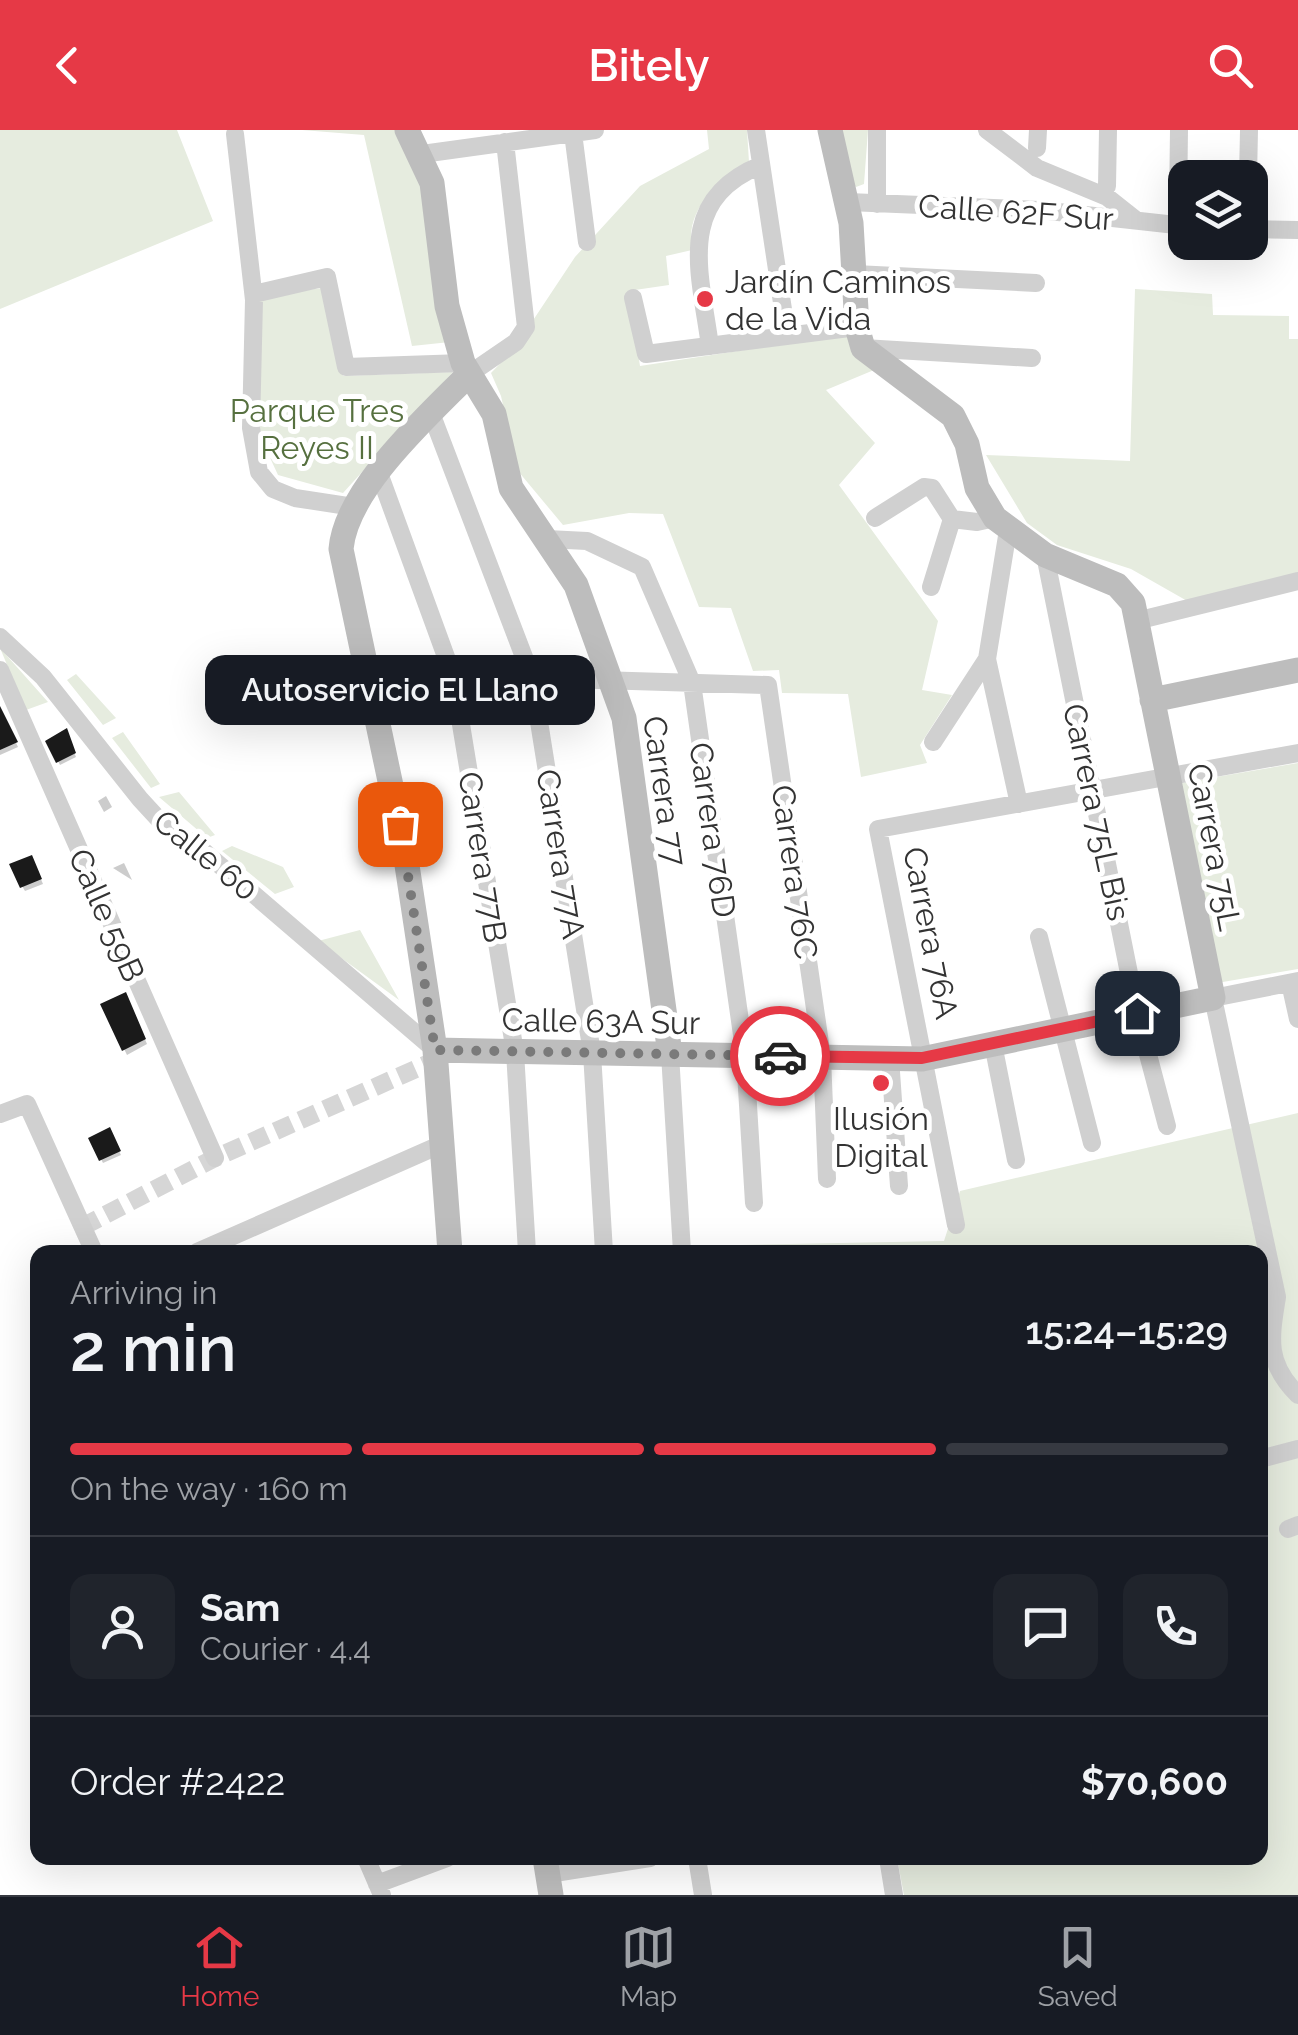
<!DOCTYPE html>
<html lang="en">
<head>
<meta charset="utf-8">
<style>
	body { margin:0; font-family:Raleway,sans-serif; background:#20242c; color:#f1f3f6; height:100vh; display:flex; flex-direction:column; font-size:38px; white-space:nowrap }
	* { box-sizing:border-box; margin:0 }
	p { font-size:32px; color:#9ea1a6 }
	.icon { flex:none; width:55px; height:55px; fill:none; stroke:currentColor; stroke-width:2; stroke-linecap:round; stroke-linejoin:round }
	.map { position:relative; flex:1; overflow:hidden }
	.panel { position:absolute; left:30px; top:1115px; width:1238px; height:620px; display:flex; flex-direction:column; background:#171b24; border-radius:20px; box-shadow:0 10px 40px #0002 }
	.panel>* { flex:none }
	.fabs { position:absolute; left:1168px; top:30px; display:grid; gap:20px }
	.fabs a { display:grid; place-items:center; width:100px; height:100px; border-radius:20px; background:#171b24; box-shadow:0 10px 40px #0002; font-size:50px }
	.pin { position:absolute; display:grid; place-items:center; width:85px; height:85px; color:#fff; margin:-42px; border-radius:20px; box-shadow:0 5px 15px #0006 }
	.courier { position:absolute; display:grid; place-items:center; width:100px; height:100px; margin:-50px; border:8px solid #e63946; border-radius:50%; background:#fff; color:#222; box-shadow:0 2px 12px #0007 }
	.bubble { position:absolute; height:70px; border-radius:20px; background:#171b24; box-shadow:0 10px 40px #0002; font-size:32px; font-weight:600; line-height:70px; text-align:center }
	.head em { font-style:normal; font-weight:600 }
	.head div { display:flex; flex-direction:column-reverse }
	.head { display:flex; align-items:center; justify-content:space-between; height:170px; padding:0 40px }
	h1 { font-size:65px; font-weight:600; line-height:75px }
	.bar { display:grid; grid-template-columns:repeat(4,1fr); gap:15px 10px; align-content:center; height:120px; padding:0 40px }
	.bar i { height:12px; border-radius:8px; background:#363941 }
	.bar .active { background:#e63946 }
	.bar p { grid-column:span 4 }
	.line { display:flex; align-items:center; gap:25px; padding:0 40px; border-top:2px solid #363941 }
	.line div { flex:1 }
	.round { display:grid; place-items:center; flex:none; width:105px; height:105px; border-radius:20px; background:#20242c }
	header { display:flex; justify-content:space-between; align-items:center; height:130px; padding:0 40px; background:#e63946; color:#fff; font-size:45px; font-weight:600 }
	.tab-bar { display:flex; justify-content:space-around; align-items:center; height:140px; border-top:2px solid #363941; background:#171b24; font-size:28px; color:#9ea1a6 }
	.tab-bar a { display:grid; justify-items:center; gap:5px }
	.tab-bar .active { color:#e63946 }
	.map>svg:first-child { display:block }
</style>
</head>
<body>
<header><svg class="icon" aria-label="back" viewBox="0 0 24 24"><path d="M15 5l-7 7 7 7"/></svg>Bitely<svg class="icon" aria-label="search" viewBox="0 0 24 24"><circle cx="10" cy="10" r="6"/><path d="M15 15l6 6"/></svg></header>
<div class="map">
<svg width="1298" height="1765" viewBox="0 0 1298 1765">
	<rect width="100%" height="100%" fill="#fff"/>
	<path fill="#e6ecdf" d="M0 0H177L213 91 0 179Z
		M302 0H398L421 52 450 212 412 216 364 5Z
		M707 0H747L749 32C717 55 685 77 692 120L666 126 669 155 628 161 640 236 850 204 853 225 874 240 826 260 875 313 839 355 938 491 922 560 952 565 920 615 927 633 861 647 848 564 782 563 779 540 753 541 731 478 699 477 663 384 629 383 563 395 518 341 501 266 491 243 514 219 575 127 640 56 709 19Z
		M842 0H868L864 54 856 57 851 52Z
		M322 158 343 246 453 242 343 363 278 345 260 306 259 166Z
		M1135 159 1212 164 1213 185 1289 186V209H1298V445L1189 472 1131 439 1057 415 1027 393 986 325 1130 331Z
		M0 518 48 572 26 580Z
		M76 544 116 588 103 595 67 550Z
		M123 602 160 654 151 658 112 608Z
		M1298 633V839L1217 853 1181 653Z
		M179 662 215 705 207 708 159 667Z
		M232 716 283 737 294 757 275 764 222 721Z
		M360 800 399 870 318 811Z
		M1298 983V1765H904L897 1728H1260V1122H693L692 1116 944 1111 960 1061Z"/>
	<path fill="#0003" d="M0 578 18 617 0 625Z
		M66 602 76 627 60 635 48 612Z
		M106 666 112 677 104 682 98 671Z
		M34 733 43 754 25 761 22 756Z
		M124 733 125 735 132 750 113 738Z
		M128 870 147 914 127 925 103 876Z
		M109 1001 121 1025 103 1033 91 1010Z"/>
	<path fill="#1a1a1a" d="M0 576 18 612 0 620Z
		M67 598 76 623 56 633 45 611Z
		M32 725 42 749 20 758 9 734Z
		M126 862 146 909 122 921 100 874Z
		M110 997 121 1021 99 1031 88 1008Z"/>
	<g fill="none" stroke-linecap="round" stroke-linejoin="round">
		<path stroke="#d6d6d6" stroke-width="18" stroke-dasharray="18 9" stroke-linecap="butt" d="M82 1097 215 1028 436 930"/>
		<path stroke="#d0d0d0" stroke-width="18" d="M756 0 787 206
			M987 0 1037 38 1107 67 1136 90
			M573 3 587 112
			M235 4 254 170 251 298 259 342 273 359 295 368 354 377
			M1037 18 1038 0
			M422 24 595 0
			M1248 48 1249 0
			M1107 56 1108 0
			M848 72 1040 80 1185 96
			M1178 73 1179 0
			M877 74V0
			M1250 99 1298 100
			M855 144 1036 153
			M254 164 327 147 346 237 463 233
			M633 168 646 224 857 197
			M710 216C700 142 675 70 761 35
			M863 218 1032 228
			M468 245 516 212 526 197 505 12
			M431 283 532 548 592 923 604 1122
			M379 343 453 546 515 922 527 1122
			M875 388 924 357 932 358 952 389 977 392 995 388
			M547 409 587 411 642 437 692 553 745 926 754 1073
			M1045 425 1137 883 1167 996
			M931 457 952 389
			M1136 491 1298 451
			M0 507 43 547 140 669 163 694 201 719 435 920
			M987 529 1019 674
			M0 540 215 1028
			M370 543 768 555 822 927 827 1049
			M933 612 987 529 1008 400
			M1039 807 1092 1013
			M1298 851 1213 868 1277 1167C1270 1210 1266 1233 1298 1265
			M1290 853 1298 889
			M993 914 1016 1030
			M670 924 682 1122
			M890 928 899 1056
			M0 984 27 974 94 1122
			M956 1095 878 699 1298 623
			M197 1122 442 1014
			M1260 1329 1298 1319
			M1288 1399 1298 1395
			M366 1728 382 1765
			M697 1728 703 1765
			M888 1728 894 1765
			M548 1744 650 1728
			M377 1754 447 1728"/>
		<path stroke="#bdbdbd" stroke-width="25" d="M407 0 432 53 447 176 463 233 494 284 511 358 576 455 624 588 670 924
			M1152 570 1298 540
			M435 920 922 929 1213 868 1133 473 1117 455 1045 425 995 388 977 358 967 314 953 286 863 218 857 197 851 93 830 0
			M450 1122 435 920 405 722 341 419C346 359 427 287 468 245
			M545 1728 551 1765"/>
	</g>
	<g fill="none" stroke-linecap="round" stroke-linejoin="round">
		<path stroke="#7a7a7a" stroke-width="10" stroke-dasharray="0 18" d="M400 694 435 920 780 926"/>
		<path stroke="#e63946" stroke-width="12" d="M780 926 922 928 1137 883"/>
	</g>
	<g fill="#e63946" stroke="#fff" stroke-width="4">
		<circle cx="705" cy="169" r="10"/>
		<circle cx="881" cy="953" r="10"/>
	</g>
	<g text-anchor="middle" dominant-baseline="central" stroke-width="10" stroke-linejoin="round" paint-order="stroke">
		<g font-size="32" fill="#333" stroke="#fff">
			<text transform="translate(1016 82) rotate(4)">Calle 62F Sur</text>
			<text transform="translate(665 661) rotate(82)">Carrera 77</text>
			<text transform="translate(1097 682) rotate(78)">Carrera 75L Bis</text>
			<text transform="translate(713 700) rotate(82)">Carrera 76D</text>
			<text transform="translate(1215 717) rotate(79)">Carrera 75L</text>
			<text transform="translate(561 724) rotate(81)">Carrera 77A</text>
			<text transform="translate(206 725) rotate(39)">Calle 60</text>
			<text transform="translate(483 727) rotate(81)">Carrera 77B</text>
			<text transform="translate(795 742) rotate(82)">Carrera 76C</text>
			<text transform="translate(107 785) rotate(66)">Calle 59B</text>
			<text transform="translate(931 803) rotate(79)">Carrera 76A</text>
			<text transform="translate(601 891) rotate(1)">Calle 63A Sur</text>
		</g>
		<g font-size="32" fill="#333" stroke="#fff" text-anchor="start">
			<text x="725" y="151">Jardín Caminos<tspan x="725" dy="37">de la Vida</tspan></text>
			<text x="881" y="988" text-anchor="middle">Ilusión<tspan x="881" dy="37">Digital</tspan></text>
		</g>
		<g font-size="32" fill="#56703f" stroke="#fff">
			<text x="317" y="280">Parque Tres<tspan x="317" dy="37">Reyes II</tspan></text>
		</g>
	</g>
</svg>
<div class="fabs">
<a><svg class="icon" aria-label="layers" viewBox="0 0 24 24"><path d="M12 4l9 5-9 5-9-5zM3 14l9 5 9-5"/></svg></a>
</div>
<div class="pin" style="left:400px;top:694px;background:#ea580c"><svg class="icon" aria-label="bag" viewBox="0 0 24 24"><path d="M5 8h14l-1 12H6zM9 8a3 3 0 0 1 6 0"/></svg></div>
<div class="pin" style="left:1137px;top:883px;background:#1f2937"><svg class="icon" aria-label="home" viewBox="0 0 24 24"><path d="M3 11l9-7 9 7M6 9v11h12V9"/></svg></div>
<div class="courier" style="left:780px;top:926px"><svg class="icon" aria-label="car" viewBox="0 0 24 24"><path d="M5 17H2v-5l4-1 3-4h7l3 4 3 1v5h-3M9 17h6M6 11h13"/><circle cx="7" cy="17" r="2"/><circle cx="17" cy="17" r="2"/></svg></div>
<div class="bubble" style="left:205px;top:525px;width:390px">Autoservicio El Llano</div>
<section class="panel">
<div class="head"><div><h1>2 min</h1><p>Arriving in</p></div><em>15:24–15:29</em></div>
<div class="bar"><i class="active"></i><i class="active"></i><i class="active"></i><i></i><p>On the way · 160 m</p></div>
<div class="line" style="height:180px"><a class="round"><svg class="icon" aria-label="person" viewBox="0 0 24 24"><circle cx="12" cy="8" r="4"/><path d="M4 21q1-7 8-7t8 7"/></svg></a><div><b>Sam</b><p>Courier · 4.4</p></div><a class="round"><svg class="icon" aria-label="chat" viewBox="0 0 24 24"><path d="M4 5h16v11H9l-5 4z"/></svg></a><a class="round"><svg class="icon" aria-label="phone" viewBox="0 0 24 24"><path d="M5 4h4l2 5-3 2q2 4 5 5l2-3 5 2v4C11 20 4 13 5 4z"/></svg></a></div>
<div class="line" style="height:130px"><div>Order #2422</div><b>$70,600</b></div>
</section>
</div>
<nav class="tab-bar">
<a class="active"><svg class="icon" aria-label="home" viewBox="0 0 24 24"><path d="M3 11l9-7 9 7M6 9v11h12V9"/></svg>Home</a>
<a><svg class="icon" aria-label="map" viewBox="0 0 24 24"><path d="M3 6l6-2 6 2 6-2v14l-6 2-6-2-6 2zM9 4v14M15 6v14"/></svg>Map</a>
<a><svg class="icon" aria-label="saved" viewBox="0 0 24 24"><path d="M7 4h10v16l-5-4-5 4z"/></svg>Saved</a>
</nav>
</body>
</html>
